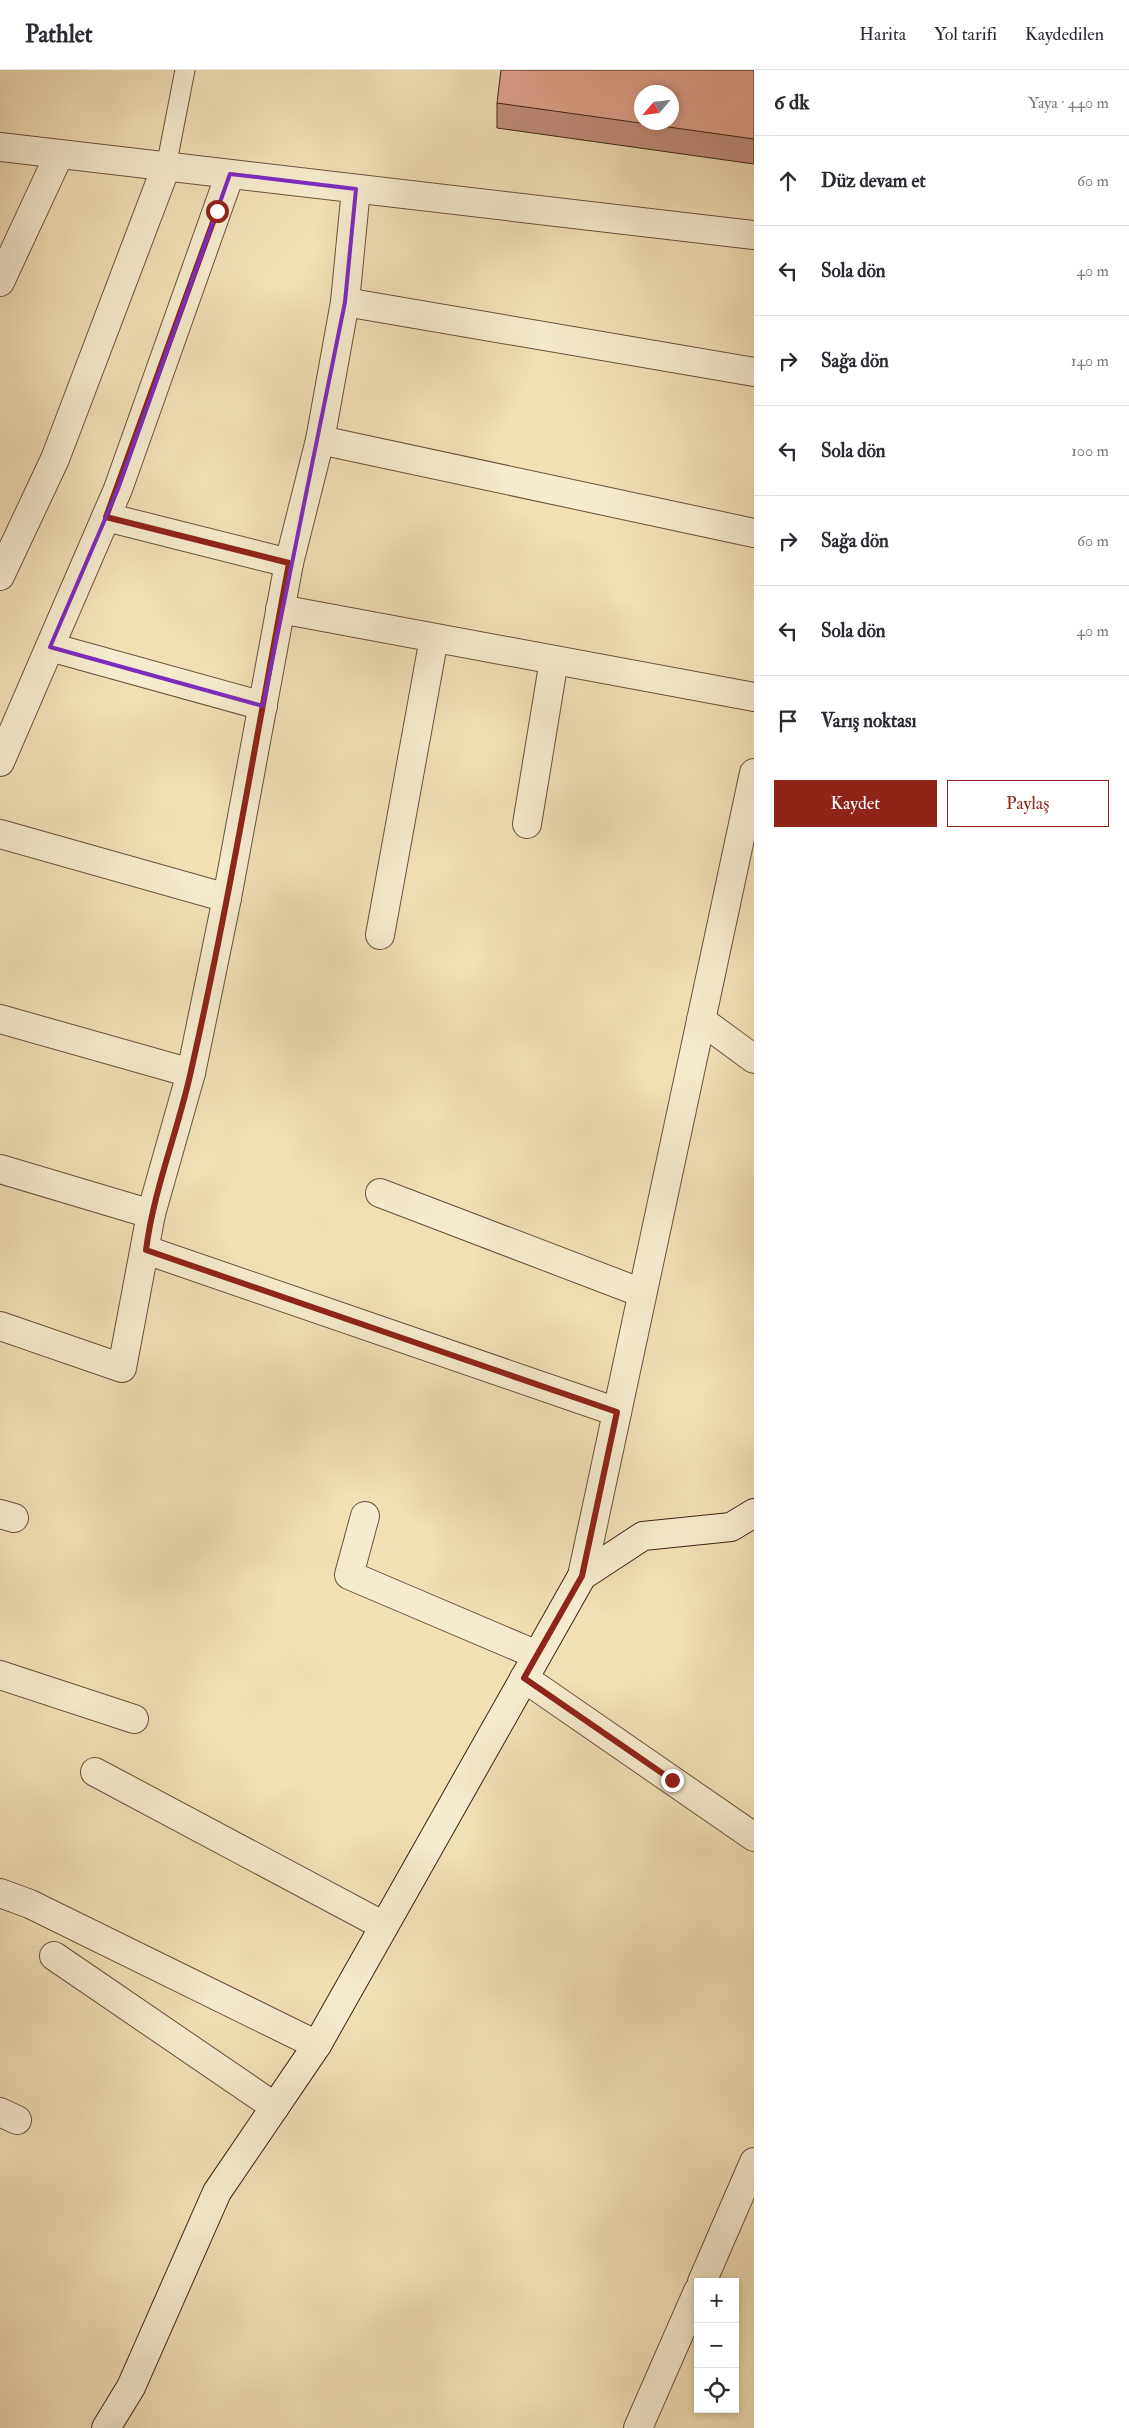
<!DOCTYPE html>
<html lang="tr">
<head>
<meta charset="utf-8">
<style>
  :root { --surface:#fff; --page:#f2f2f3; --text:#2b2b33; --muted:#7c7c81; --line:#e1e1e2; --accent:#8f2418 }
  body { margin:0; font-family:"IM FELL Double Pica",serif; background:var(--page); color:var(--text) }
  .controls { position:absolute; right:15px; bottom:15px; display:grid; overflow:hidden; border-radius:0px; box-shadow:0 2px 8px #0003 }
  .controls button { width:45px; height:45px; display:grid; place-items:center; padding:0; border:0; border-bottom:1px solid var(--line); background:var(--surface); color:var(--text); font:25px sans-serif }
  .compass { position:absolute; left:634px; top:15px; width:45px; height:45px; border-radius:50%; background:var(--surface); box-shadow:0 2px 8px #0003; rotate:242deg }
  .stop { position:absolute; width:15px; height:15px; margin:-11px; border:4px solid #8f2418; border-radius:50%; background:#fff }
  .stop.end { background:#8f2418; border-color:#fff; box-shadow:0 1px 5px #0008 }
  .list { margin:0; padding:0; list-style:none }
  h2 { display:flex; justify-content:space-between; align-items:center; height:65px; margin:0; padding:0 20px; font-size:21px }
  h2 small { font-size:16px; font-weight:400; color:var(--muted) }
  .list li { display:grid; grid-template-columns:32px 1fr auto; gap:15px; align-items:center; box-sizing:border-box; height:90px; padding:0 20px; border-top:1px solid var(--line) }
  .list b { display:block; font-size:19px; white-space:nowrap }
  .list em { font-size:16px; font-style:normal; color:var(--muted) }
  .actions { display:flex; gap:10px; padding:15px 20px }
  .actions a { flex:1; padding:11px 0; border:1px solid var(--accent); border-radius:0px; text-align:center; font-size:18px; color:var(--accent) }
  .actions .main { background:var(--accent); color:#fff }
  .icon { flex:none; width:28px; height:28px; fill:none; stroke:currentColor; stroke-width:2; stroke-linecap:round; stroke-linejoin:round }
  .map { position:relative; flex:none; width:754px; height:2358px; overflow:hidden }
  header { display:flex; align-items:center; gap:30px; box-sizing:border-box; height:70px; padding:0 25px; background:var(--surface); border-bottom:1px solid var(--line) }
  header strong { font-size:24px }
  nav { display:flex; gap:28px; margin-inline-start:auto; font-size:18px }
  main { display:flex }
  aside { flex:1; background:var(--surface) }
  .map>svg:first-child { display:block }
  .lines { fill:none; stroke-linecap:round; stroke-linejoin:round }
  .lane-casing { stroke:#6c523e; stroke-width:21 }
  .street-casing { stroke:#6c523e; stroke-width:30 }
  .secondary-casing { stroke:#402316; stroke-width:30 }
  .lane { stroke:#f5ebce; stroke-width:19 }
  .street { stroke:#f5ebce; stroke-width:28 }
  .secondary { stroke:#f5ebce; stroke-width:28 }
  .wall { fill:#c48d7b; stroke:#402316 }
  .building { fill:#e4a48f; stroke:#402316; fill-rule:evenodd }
  .route { stroke:#8f2418; stroke-width:6 }
  .marked { fill:none; stroke:#7b2cbf; stroke-width:4; stroke-linejoin:round }
</style>
</head>
<body>
<header>
<strong>Pathlet</strong>
<nav><a>Harita</a><a>Yol tarifi</a><a>Kaydedilen</a></nav>
</header>
<main>
<div class="map">
<svg width="754" height="2358" viewBox="0 0 754 2358">
  <rect width="100%" height="100%" fill="#f0e0b4"/>
  <filter id="stains"><feTurbulence type="fractalNoise" baseFrequency=".004" numOctaves="4"/><feColorMatrix values="0 0 0 0 .2 0 0 0 0 .09 0 0 0 0 .02 0 0 0 .5 -.17"/></filter>
  <radialGradient id="worn" r=".72"><stop offset=".6" stop-color="#630" stop-opacity="0"/><stop offset="1" stop-color="#630" stop-opacity=".3"/></radialGradient>
  <g class="lines">
    <defs>
      <path id="lane" d="M166,97L185,0"/>
      <g id="street">
        <path d="M0,77L754,165"/>
        <path d="M0,212L59,85"/>
        <path d="M345,232L754,302"/>
        <path d="M320,370L754,463"/>
        <path d="M106,447L289,493"/>
        <path d="M0,506L55,389L166,97"/>
        <path d="M280,539L754,627"/>
        <path d="M50,577L263,636"/>
        <path d="M0,692L118,419L230,104"/>
        <path d="M527,754L554,590"/>
        <path d="M0,764L227,828"/>
        <path d="M380,865L434,568"/>
        <path d="M0,949L191,1003"/>
        <path d="M701,950L754,989"/>
        <path d="M0,1099L151,1144"/>
        <path d="M380,1123L642,1223"/>
        <path d="M146,1180L617,1342"/>
        <path d="M0,1256L122,1298L151,1144L191,1003L227,828L289,493L320,370L345,232L356,119"/>
        <path d="M0,1444L14,1448"/>
        <path d="M365,1446L349,1505L537,1585"/>
        <path d="M582,1506L754,703"/>
        <path d="M0,1605L134,1649"/>
        <path d="M524,1608L754,1767"/>
        <path d="M95,1702L384,1856"/>
        <path d="M0,1823L30,1834L317,1975"/>
        <path d="M54,1886L275,2037"/>
        <path d="M0,2042L17,2050"/>
        <path d="M702,2212L754,2092"/>
        <path d="M638,2358L698,2221"/>
      </g>
      <path id="secondary" d="M106,2358L131,2317L217,2122L317,1975L582,1506L643,1466L731,1457L754,1443"/>
    </defs>
    <use href="#lane" class="lane-casing"/>
    <use href="#street" class="street-casing"/>
    <use href="#secondary" class="secondary-casing"/>
    <use href="#lane" class="lane"/>
    <use href="#street" class="street"/>
    <use href="#secondary" class="secondary"/>
  </g>
  <path class="wall" d="M754,0V94L497,58V33Z"/>
  <path class="building" d="M501,0H754V69L497,33ZM642,22H672V52H642Z"/>
  <g class="lines">
    <path class="route" d="M217,141L106,447L289,493C257,663 229,833 191,1001C178,1061 154,1118 146,1180L617,1342L582,1506L524,1608L672,1710"/>
  </g>
  <path class="marked" d="M230,104L356,119L345,232L263,636L50,577L118,419Z"/>
  <rect width="100%" height="100%" filter="url(#stains)"/>
  <rect width="100%" height="100%" fill="url(#worn)"/>
</svg>
<div class="controls">
<button>+</button>
<button>−</button>
<button><svg class="icon" aria-label="locate" viewBox="0 0 24 24"><circle cx="12" cy="12" r="6"/><path d="M12 2v4M12 18v4M2 12h4M18 12h4"/></svg></button>
</div>
<svg class="compass" viewBox="-18 -18 36 36"><path d="M0-13l5 13h-10z" fill="#e53935"/><path d="M0 13l5-13h-10z" fill="#7c7c81"/></svg>
<div class="stop" style="left:217px;top:141px"></div>
<div class="stop end" style="left:672px;top:1710px"></div>
</div>
<aside>
<h2>6 dk<small>Yaya · 440 m</small></h2>
<ul class="list">
<li><svg class="icon" aria-label="ahead" viewBox="0 0 24 24"><path d="M12 20V5M6 11l6-6 6 6"/></svg><div><b>Düz devam et</b></div><em>60 m</em></li>
<li><svg class="icon" aria-label="left" viewBox="0 0 24 24"><path d="M17 20v-9H6M10 6l-5 5 5 5"/></svg><div><b>Sola dön</b></div><em>40 m</em></li>
<li><svg class="icon" aria-label="right" viewBox="0 0 24 24"><path d="M7 20v-9h11M14 6l5 5-5 5"/></svg><div><b>Sağa dön</b></div><em>140 m</em></li>
<li><svg class="icon" aria-label="left" viewBox="0 0 24 24"><path d="M17 20v-9H6M10 6l-5 5 5 5"/></svg><div><b>Sola dön</b></div><em>100 m</em></li>
<li><svg class="icon" aria-label="right" viewBox="0 0 24 24"><path d="M7 20v-9h11M14 6l5 5-5 5"/></svg><div><b>Sağa dön</b></div><em>60 m</em></li>
<li><svg class="icon" aria-label="left" viewBox="0 0 24 24"><path d="M17 20v-9H6M10 6l-5 5 5 5"/></svg><div><b>Sola dön</b></div><em>40 m</em></li>
<li><svg class="icon" aria-label="arrive" viewBox="0 0 24 24"><path d="M6 21V4h12l-3 4 3 4H6"/></svg><div><b>Varış noktası</b></div></li>
</ul>
<div class="actions"><a class="main">Kaydet</a><a>Paylaş</a></div>
</aside>
</main>
</body>
</html>
